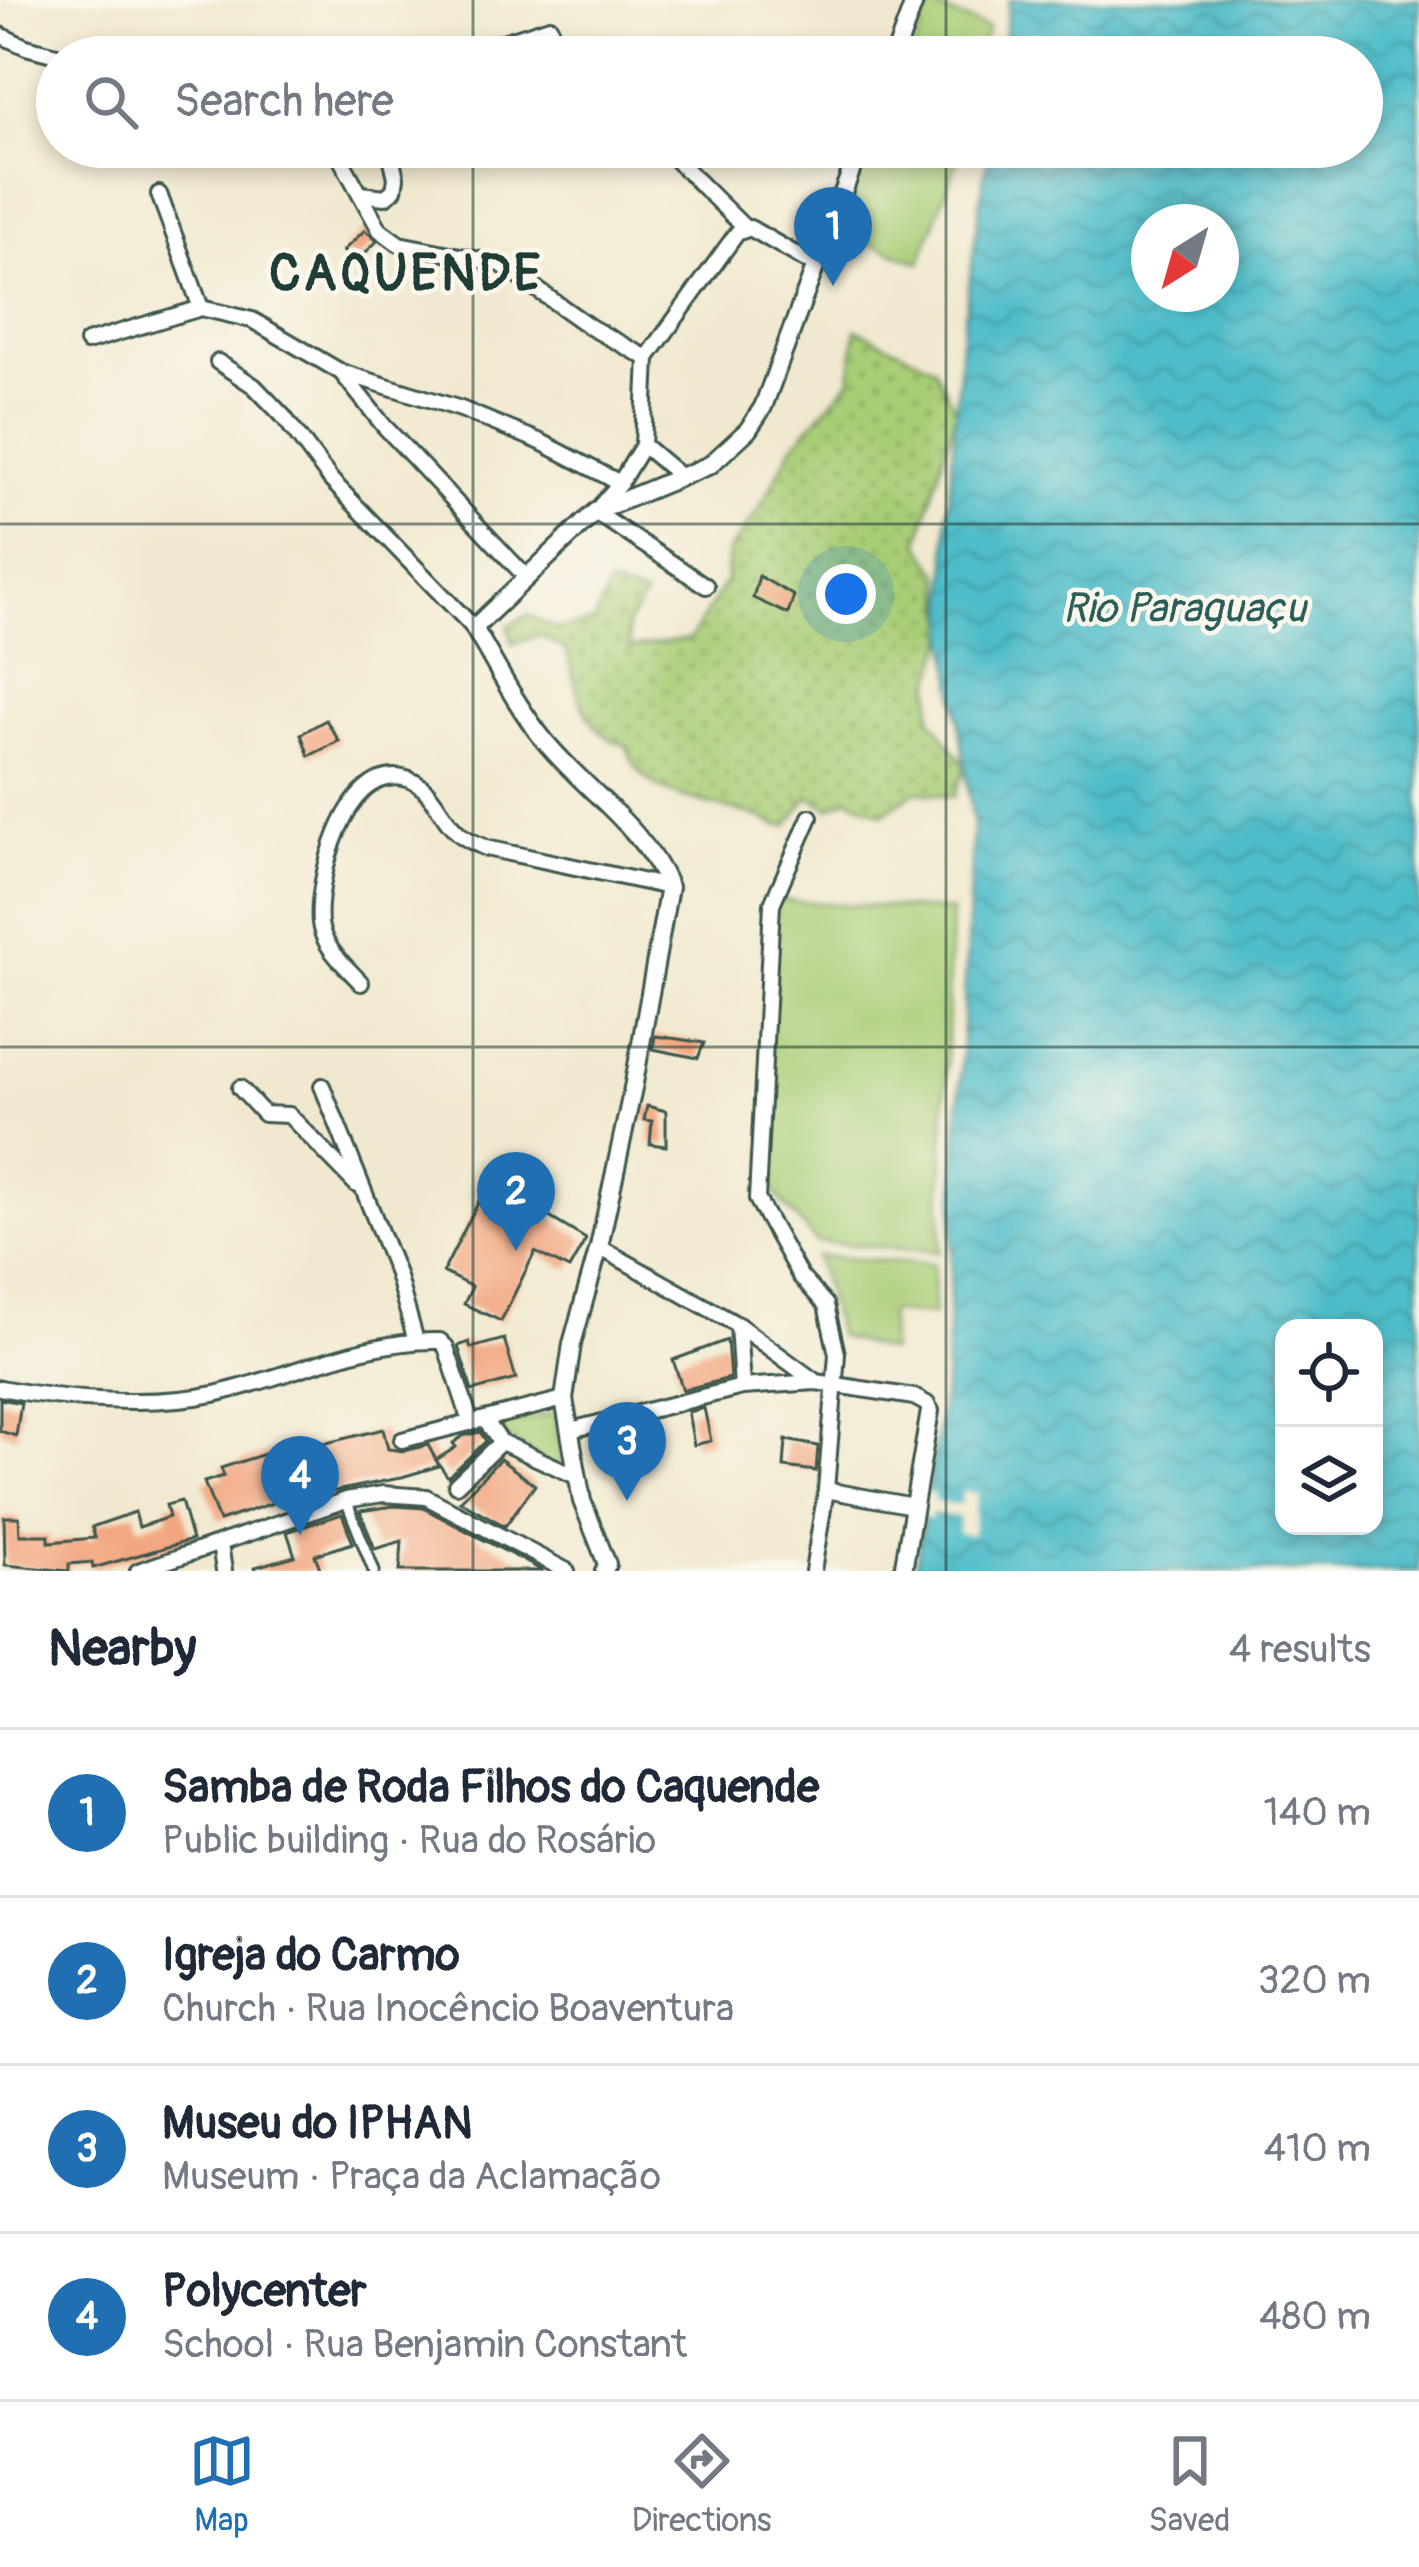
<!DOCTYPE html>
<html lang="en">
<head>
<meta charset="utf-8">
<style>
  :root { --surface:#fff; --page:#f6f6f7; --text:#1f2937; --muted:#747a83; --line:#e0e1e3; --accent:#1f6fb2 }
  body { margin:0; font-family:Pangolin,sans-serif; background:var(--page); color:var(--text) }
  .controls { position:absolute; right:36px; bottom:36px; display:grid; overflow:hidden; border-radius:24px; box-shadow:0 6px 18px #0003 }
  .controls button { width:108px; height:108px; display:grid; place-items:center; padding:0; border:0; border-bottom:3px solid var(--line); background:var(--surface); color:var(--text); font:60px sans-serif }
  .compass { position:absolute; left:1131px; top:204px; width:108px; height:108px; border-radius:50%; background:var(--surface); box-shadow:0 6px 18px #0003; rotate:217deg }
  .you { position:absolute; left:846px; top:594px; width:42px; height:42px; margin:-30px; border:9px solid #fff; border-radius:50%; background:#1a73e8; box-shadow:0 0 0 18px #1a73e833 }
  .badge { display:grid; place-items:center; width:78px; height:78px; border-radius:50%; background:var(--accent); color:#fff; font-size:39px; font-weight:700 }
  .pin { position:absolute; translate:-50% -99px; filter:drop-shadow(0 3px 6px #0008) }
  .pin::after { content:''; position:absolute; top:63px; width:42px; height:36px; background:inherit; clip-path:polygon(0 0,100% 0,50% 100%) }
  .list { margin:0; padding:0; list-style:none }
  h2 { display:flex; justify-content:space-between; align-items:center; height:156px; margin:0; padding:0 48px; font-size:51px }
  h2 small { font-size:39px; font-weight:400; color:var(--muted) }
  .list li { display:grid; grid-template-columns:78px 1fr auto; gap:36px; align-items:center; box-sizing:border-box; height:168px; padding:0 48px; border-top:3px solid var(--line) }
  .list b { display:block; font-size:45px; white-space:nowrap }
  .list p { margin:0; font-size:39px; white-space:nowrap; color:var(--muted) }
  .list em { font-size:39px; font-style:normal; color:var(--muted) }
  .icon { flex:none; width:66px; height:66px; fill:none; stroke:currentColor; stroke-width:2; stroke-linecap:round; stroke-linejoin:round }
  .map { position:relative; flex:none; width:1419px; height:1571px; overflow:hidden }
  .search { position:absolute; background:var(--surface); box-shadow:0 6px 18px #0003; left:36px; right:36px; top:36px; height:132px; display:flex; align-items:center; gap:30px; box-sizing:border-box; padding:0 42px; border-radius:66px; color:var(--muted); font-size:45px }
  .sheet { height:828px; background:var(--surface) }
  nav { display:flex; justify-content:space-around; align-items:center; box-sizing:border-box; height:168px; border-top:3px solid var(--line); background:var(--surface); font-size:33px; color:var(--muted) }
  nav a { display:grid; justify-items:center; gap:6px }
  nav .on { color:var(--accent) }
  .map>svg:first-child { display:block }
  .grass { fill:url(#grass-dots); stroke:#648555; stroke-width:3 }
  .green { fill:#a9cd76; stroke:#648555; stroke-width:3 }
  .water { fill:url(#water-waves); stroke:#387d7e; stroke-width:3; fill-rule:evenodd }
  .pier { fill:#f1e9cf }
  .building { fill:#f2a57e }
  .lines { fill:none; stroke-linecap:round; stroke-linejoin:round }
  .pedestrian-casing { stroke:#3e574b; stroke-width:15 }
  .minor-casing { stroke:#3e574b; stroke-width:20 }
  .tertiary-casing { stroke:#3e574b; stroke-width:22 }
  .pedestrian { stroke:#fff; stroke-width:9 }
  .minor { stroke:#fff; stroke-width:14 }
  .tertiary { stroke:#fff; stroke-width:16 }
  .grid { fill:none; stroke:#1f3d34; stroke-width:3; stroke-opacity:0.55 }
  .labels { text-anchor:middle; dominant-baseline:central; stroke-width:9; stroke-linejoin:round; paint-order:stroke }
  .water-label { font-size:42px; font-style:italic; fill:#2b5d59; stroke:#fbf7ec }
  .district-label { font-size:51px; font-weight:bold; letter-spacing:3px; fill:#1f3d34; stroke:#fbf7ec }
</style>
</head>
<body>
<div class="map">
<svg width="1419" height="1571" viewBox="0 0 1419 1571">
  <defs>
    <pattern id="grass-dots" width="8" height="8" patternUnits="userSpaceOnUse" patternTransform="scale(3)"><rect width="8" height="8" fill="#a9cd76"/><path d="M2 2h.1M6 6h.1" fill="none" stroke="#89a862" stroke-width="1.8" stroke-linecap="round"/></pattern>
    <pattern id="water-waves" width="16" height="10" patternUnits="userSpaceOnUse" patternTransform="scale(3)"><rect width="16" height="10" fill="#50bdc9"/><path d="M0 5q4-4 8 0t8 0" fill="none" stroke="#429ba4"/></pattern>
  </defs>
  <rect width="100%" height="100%" fill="#fbf7ec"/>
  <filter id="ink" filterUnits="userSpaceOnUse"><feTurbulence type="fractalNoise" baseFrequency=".00833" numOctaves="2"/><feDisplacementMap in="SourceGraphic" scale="24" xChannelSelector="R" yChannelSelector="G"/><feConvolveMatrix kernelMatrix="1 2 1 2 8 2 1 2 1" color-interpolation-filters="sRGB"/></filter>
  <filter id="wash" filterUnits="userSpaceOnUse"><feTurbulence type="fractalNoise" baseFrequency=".004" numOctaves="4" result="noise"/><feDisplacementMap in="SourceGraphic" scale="48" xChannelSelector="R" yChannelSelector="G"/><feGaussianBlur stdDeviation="2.7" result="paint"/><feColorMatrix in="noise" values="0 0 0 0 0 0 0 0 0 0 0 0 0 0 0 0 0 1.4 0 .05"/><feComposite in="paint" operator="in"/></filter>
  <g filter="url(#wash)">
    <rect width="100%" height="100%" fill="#f1e9cf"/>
    <path class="grass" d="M856,329L934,367L956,411L919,542L941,576L948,632L932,682L931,718L965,766L954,797L915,791L883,814L848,798L830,808L809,796L788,825L777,826C729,797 644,811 627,746C585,734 575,689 567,651L539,635L513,644L508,626L528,615L557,629L595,622L609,585L645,597L627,625L630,648L690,639L726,581L728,552L759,510L793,445L850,381Z"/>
    <g class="green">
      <path d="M929,6L988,28L978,57H911Z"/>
      <path d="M868,147H962L920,263L837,230Z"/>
      <path d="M775,900L951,911L940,1252L816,1242L764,1180Z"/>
      <path d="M816,1256L933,1264L934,1315L889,1312L890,1352L838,1336Z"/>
      <path d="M555,1413L562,1475L492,1427Z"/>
    </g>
    <path class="water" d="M1009,0H1419V1571H915L945,1385L973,823L947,637V524L961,342L984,175L992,147H1362V57H1002ZM1149,222H1221V294H1149ZM1284,1328H1374V1526H1284Z"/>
    <path class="pier" d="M963,1491L977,1493L972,1535L958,1533L959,1517L932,1513L931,1519L918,1517L922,1492L934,1494L933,1501L960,1505Z"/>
    <g id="blocks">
      <g class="building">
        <path d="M365,230L377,241L356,262L343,251Z"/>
        <path d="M759,576L794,596L788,614L753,598Z"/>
        <path d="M326,720L339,741L309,756L301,734Z"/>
        <path d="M655,1036L678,1039L704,1043L698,1058L653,1049Z"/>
        <path d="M647,1106L666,1111V1146L650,1144L652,1121L644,1120Z"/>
        <path d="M489,1181L586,1239L569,1269L535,1252L501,1321L464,1304L472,1287L443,1272Z"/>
        <path d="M504,1339L516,1379L472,1391L458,1346L469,1342L471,1348Z"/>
        <path d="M727,1340L730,1378L683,1390L673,1360Z"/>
        <path d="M0,1399L21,1403L16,1436L0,1431Z"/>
        <path d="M704,1408L711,1441L694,1445L688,1412Z"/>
        <path d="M383,1429L388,1449L404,1451L428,1445L436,1460L456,1447L453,1443L463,1436L480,1432L486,1441L448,1477L436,1460L439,1466L395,1479L295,1499L294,1496L219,1521L204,1482L224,1476L221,1468L280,1449L282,1454Z"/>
        <path d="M786,1440L818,1446L816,1471L784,1467Z"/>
        <path d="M500,1459L535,1485L505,1526L460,1501Z"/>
        <path d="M181,1501L192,1540L93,1568L92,1562L69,1564V1571L5,1565L4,1517H19L20,1535H49V1542L95,1538L92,1527L100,1524L135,1512L139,1527L169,1517L166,1505Z"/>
        <path d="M394,1506L423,1508L543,1571H400L402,1541L375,1549L360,1511Z"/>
        <path d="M342,1514L353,1543L315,1555L321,1571H256L255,1567L295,1556L287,1532Z"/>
      </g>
    </g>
  </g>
  <g filter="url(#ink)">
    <use href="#blocks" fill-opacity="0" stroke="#3e574b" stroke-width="3"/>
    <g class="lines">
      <defs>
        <path id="pedestrian" d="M346,1500L374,1571"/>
        <g id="minor">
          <path d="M0,35L26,47L64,57"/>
          <path d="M456,57L550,27"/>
          <path d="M334,147L380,230L399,244L501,264L590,327L647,358"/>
          <path d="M663,147L745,228"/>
          <path d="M159,194L201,308L252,320L341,372L461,409L541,442L620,483"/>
          <path d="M361,194L385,197L394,190L396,178L389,147"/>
          <path d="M87,342L201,308"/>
          <path d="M218,362L254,386L283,416L331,480L474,628"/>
          <path d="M341,372L384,426L526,577"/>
          <path d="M643,445L647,358L737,233L750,228L816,266"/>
          <path d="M681,477L643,445L620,483L595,512L706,586"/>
          <path d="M810,817L772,904L757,1199L800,1276L826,1305L837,1354L826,1490L813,1571"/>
          <path d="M361,983C346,966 323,948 320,923C316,882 344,766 403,778C434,784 439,819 461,835C468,841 478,844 486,848L669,887"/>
          <path d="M322,1086L397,1274L416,1341"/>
          <path d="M240,1088L264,1114L289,1115L357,1185"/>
          <path d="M599,1247L738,1325L816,1382"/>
          <path d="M738,1325L742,1387"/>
          <path d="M0,1388C63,1400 151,1407 214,1394C288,1378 362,1339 440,1341L446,1347L471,1423"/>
          <path d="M485,1420L501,1442L578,1477"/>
          <path d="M571,1430L742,1387L816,1382L914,1397L927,1404L930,1411"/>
          <path d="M402,1440L564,1399"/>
          <path d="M456,1485L501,1442"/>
          <path d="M826,1490L913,1506"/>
          <path d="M220,1544L224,1571"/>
          <path d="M138,1571L346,1500L383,1494L426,1497L567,1571"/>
        </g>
        <g id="tertiary">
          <path d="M894,57L915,0"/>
          <path d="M604,1571L607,1564L582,1501L564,1399L572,1344L599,1247L634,1083L669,887C642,824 585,791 543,739C516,705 496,665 474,628L595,512L710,465L748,430L763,407L860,147"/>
          <path d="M903,1571L930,1411"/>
        </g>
      </defs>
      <use href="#pedestrian" class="pedestrian-casing"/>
      <use href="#minor" class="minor-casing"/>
      <use href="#tertiary" class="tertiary-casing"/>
      <use href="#pedestrian" class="pedestrian"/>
      <use href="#minor" class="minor"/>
      <use href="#tertiary" class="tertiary"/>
    </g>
  </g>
  <path class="grid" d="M473,0V57M946,0V57M473,147V1571M946,147V1571M0,524H1419M0,1047H1419"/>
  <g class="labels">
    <g class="water-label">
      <text x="1184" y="609">Rio Paraguaçu</text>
    </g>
    <g class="district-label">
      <text x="406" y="274">CAQUENDE</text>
    </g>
  </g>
</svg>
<div class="controls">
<button><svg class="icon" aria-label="locate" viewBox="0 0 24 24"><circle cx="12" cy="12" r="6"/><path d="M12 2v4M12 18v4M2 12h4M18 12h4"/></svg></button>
<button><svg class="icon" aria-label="layers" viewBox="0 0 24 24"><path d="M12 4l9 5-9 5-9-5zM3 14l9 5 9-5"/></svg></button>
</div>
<svg class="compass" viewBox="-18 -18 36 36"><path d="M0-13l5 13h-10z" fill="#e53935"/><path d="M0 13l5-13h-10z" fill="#747a83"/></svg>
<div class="you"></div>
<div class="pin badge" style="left:833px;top:286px">1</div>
<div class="pin badge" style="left:516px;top:1251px">2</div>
<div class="pin badge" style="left:627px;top:1501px">3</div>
<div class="pin badge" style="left:300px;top:1535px">4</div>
<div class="search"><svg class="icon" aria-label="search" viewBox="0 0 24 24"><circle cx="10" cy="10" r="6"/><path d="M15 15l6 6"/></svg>Search here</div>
</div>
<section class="sheet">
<h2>Nearby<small>4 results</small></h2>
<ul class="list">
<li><span class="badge">1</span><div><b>Samba de Roda Filhos do Caquende</b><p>Public building · Rua do Rosário</p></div><em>140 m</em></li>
<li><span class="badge">2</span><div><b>Igreja do Carmo</b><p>Church · Rua Inocêncio Boaventura</p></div><em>320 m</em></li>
<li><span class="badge">3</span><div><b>Museu do IPHAN</b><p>Museum · Praça da Aclamação</p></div><em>410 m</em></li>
<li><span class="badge">4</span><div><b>Polycenter</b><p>School · Rua Benjamin Constant</p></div><em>480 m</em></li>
</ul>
</section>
<nav>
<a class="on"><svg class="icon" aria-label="map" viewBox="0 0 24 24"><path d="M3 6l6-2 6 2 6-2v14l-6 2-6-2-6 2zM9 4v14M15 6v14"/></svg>Map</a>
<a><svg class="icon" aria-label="directions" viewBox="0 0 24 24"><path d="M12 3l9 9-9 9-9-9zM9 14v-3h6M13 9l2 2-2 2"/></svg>Directions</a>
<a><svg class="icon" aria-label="saved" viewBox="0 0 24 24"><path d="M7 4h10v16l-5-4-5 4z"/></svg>Saved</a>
</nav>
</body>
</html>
